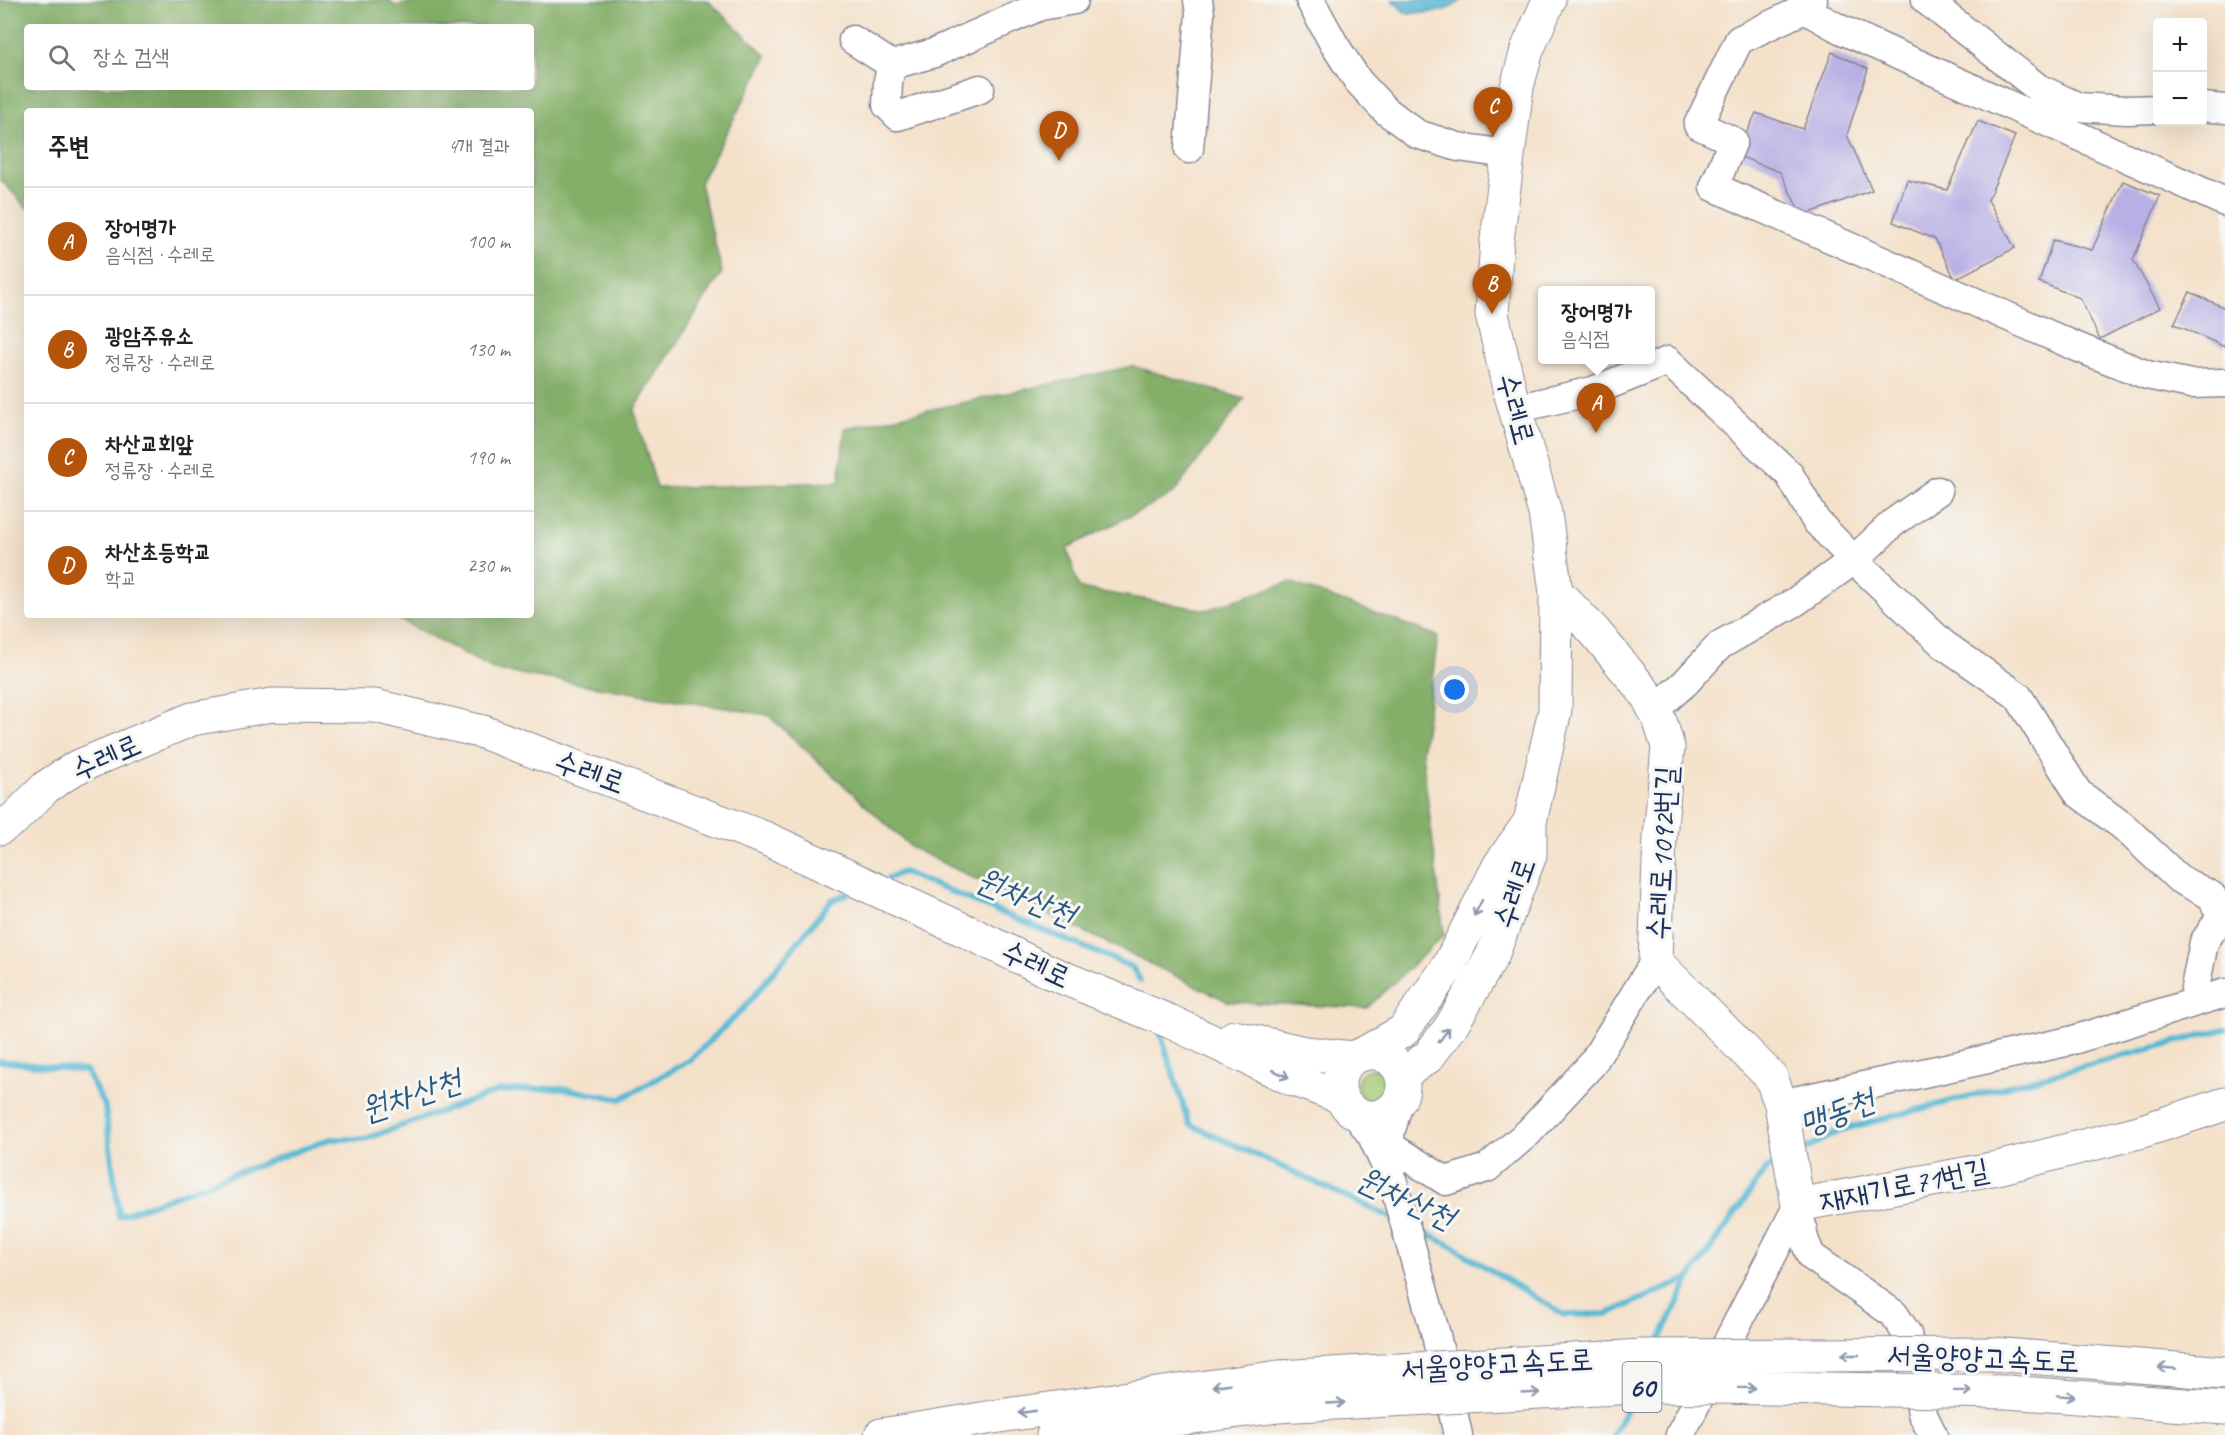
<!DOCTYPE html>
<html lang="ko">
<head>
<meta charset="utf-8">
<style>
  :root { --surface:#fff; --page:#f6f6f6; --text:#202124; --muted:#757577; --line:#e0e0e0; --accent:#b45309 }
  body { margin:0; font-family:Caveat,"Poor Story",sans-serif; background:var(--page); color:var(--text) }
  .controls { position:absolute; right:18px; top:18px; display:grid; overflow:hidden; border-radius:6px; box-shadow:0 6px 24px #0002 }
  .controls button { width:54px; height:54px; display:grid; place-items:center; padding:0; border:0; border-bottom:2px solid var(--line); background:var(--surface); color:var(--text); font:30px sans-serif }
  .you { position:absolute; left:1455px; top:690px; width:21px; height:21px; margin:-15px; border:4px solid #fff; border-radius:50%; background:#1a73e8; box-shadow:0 0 0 9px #1a73e833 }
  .badge { display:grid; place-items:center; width:39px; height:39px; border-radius:50%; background:var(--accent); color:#fff; font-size:20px; font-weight:700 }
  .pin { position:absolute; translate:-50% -50px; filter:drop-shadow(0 2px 3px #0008) }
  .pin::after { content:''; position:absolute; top:32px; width:21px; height:18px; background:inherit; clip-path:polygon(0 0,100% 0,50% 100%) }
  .popup { position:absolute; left:1538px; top:286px; width:117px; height:78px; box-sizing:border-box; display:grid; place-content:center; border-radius:6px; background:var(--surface); filter:drop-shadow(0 2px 4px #0005); font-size:20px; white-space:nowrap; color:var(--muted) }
  .popup b { font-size:22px; color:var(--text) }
  .popup::after { content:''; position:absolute; left:50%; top:100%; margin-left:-12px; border:12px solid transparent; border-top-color:var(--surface) }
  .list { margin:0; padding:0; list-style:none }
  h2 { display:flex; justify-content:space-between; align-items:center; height:78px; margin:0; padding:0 24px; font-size:26px }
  h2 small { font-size:20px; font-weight:400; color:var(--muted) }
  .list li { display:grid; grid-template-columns:39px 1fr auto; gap:18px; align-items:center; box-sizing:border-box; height:108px; padding:0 24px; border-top:2px solid var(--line) }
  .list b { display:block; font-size:22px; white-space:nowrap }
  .list p { margin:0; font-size:20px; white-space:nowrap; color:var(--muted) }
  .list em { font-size:20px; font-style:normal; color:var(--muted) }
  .icon { flex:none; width:33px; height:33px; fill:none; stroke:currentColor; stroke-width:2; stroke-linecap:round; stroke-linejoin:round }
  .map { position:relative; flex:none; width:2225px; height:1435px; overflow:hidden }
  .search { position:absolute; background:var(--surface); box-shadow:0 6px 24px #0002; left:24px; top:24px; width:510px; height:66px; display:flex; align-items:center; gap:15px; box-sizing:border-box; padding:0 21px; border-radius:6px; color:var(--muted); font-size:22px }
  .panel { position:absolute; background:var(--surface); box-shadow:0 6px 24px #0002; left:24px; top:108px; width:510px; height:510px; border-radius:6px }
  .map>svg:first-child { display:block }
  .green { fill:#a4cb77; stroke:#607d6a; stroke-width:1.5 }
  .forest { fill:#83af68; stroke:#4f6f63; stroke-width:1.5; fill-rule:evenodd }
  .water { fill:#55b8d4; stroke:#387499; stroke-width:1.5 }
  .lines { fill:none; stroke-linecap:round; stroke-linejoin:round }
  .stream { stroke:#55b8d4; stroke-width:6 }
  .building { fill:#b8b0e5 }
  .minor-casing { stroke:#888894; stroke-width:31 }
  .major-casing { stroke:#888894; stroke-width:35 }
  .highway-casing { stroke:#888894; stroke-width:35 }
  .minor { stroke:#fff; stroke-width:28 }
  .major { stroke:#fff; stroke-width:33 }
  .highway { stroke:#fff; stroke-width:33 }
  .highway-bridge-casing { stroke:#888894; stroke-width:35; stroke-linecap:butt }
  .highway-bridge { stroke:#fff; stroke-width:33 }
  .oneway { stroke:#8d97ae }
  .labels { text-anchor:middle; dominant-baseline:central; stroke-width:6; stroke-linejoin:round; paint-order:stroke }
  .shield { fill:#f6f6f2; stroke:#5d6b8a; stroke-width:1.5 }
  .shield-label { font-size:28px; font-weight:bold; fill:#1b2f5e }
  .street-label { font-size:30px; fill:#1b2f5e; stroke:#f6f6f2 }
  .water-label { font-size:32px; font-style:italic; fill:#2c5881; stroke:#f6f6f2 }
</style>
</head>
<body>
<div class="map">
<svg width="2225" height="1435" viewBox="0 0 2225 1435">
  <rect width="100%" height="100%" fill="#f6f6f2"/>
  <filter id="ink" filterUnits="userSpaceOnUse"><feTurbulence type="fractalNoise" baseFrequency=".0167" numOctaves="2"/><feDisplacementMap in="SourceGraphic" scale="12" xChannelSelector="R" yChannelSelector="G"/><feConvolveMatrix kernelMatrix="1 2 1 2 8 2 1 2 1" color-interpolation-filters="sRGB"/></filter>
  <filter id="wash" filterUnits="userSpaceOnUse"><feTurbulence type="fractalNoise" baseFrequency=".008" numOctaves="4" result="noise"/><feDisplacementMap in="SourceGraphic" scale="24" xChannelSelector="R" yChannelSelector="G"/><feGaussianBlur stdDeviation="1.35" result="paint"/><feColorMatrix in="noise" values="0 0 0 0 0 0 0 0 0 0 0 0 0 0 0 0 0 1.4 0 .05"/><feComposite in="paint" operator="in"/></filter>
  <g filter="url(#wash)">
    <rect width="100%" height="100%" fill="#f4e1ca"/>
    <circle class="green" cx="1373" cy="1085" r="16"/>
    <path class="forest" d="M0,0H389L395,6L422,0H707L767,56L700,183L722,272L634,410L657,488L839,482L845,428L1133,366L1244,399L1173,494L1067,548L1079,588L1206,610L1290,582L1438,636L1422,753L1444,935L1367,1008L1229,1002L912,848L768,715L495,670L391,615H531V111H27V208L0,179ZM27,27H531V87H27Z"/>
    <path class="water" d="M1392,0H1462C1447,14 1425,13 1406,13Z"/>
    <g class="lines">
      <g class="stream">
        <path d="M888,878L903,872L1132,967L1140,980"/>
        <path d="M1159,1029L1189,1124L1395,1219"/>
        <path d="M0,1061L86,1071L105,1107L119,1216L330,1139H365L498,1091L559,1088L621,1099L690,1060L744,1008L832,900L847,894"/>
        <path d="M1800,1152L1841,1130L2225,1029"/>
        <path d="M1415,1228L1450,1245L1564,1315L1607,1314L1690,1278"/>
        <path d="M1657,1345L1690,1278L1766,1169L1780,1162"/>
        <path d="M1613,1435L1632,1398"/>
      </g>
    </g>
    <g id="blocks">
      <g class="building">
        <path d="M1832,52L1868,69L1847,135L1872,190L1802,216L1780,172L1736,155L1756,113L1803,129Z"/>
        <path d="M1978,121L2015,136L1988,200L2015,248L1955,279L1935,239L1893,222L1907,180L1947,190Z"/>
        <path d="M2123,181L2160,196L2133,260L2160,308L2100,339L2080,298L2039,282L2053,240L2092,250Z"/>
        <path d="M2190,292L2225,308V347L2174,324Z"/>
      </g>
    </g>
  </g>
  <g filter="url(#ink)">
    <use href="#blocks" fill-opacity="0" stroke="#888894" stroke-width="1.5"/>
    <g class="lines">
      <defs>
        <g id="minor">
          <path d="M1310,0L1334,44L1358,81L1385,110L1417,134L1458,147L1508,154"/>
          <path d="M1813,0L1804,9L1739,40L1698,125L1733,141L1714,187L2077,347L2147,375L2191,384L2225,383"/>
          <path d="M1926,0L2038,88L2078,107L2127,110L2158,109"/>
          <path d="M1804,9L1840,29L2225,202"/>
          <path d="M853,40L892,65L934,53L1040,6L1074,0"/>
          <path d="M892,65L888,81L887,105L898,116L980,89"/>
          <path d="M2202,107L2225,109"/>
          <path d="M1189,149L1200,14L1198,0"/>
          <path d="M1514,409L1593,391L1668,361L1789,474L1816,521L1854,560L1943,644L2018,696L2078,793L2124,827L2179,879L2212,896L2221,917L2204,942L2195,988L2200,1000"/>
          <path d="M1654,710L1685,683L1720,645L1795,602L1854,560L1893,523L1938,491"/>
          <path d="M1781,1104L2070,1041L2225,993"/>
          <path d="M1356,1114L1372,1136L1393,1182L1436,1335L1458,1435"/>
          <path d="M1390,1146L1446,1181L1487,1168L1529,1132L1592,1064L1655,961"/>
          <path d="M1392,1165L1390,1134L1398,1105"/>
          <path d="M1798,1205L1804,1239L1811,1256L1894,1314L1907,1334L1922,1413L1933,1435"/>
          <path d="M1680,1435L1798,1205"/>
        </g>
        <g id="major">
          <path d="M1556,592L1594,631L1646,694L1660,721L1668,747L1660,837L1655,961L1771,1077L1781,1104L1798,1205L2002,1167L2139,1132L2225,1104"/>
          <path d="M0,828L14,819L46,787L75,768L192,719L272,705L375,706L483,732L767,839L968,932L1052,973L1171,1022L1292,1079L1341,1097"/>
          <path d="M1234,1037L1305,1053L1353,1058"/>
          <circle cx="1371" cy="1085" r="32"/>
          <path d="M1361,1055L1403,1031L1448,967L1499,866L1529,823"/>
          <path d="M1402,1075L1428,1057L1450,1028L1492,956L1530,855V822L1555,710L1556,592L1545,513L1509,388L1492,314L1497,240L1517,87L1527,50L1549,0"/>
        </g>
        <g id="highway">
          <path d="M1993,1354L2225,1373"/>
          <path d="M2007,1392L2225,1408"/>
          <path d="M881,1435L1006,1415L1279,1377"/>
          <path d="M1053,1435L1278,1406"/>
        </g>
      </defs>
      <use href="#minor" class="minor-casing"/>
      <use href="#major" class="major-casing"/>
      <use href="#highway" class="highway-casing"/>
      <use href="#minor" class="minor"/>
      <use href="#major" class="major"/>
      <use href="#highway" class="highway"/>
      <defs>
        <g id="highway-bridge">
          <path d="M1279,1377L1642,1356L1993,1354"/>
          <path d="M1278,1406L1654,1386L2007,1392"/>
        </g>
      </defs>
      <use href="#highway-bridge" class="highway-bridge-casing"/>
      <use href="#highway-bridge" class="highway-bridge"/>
    </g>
    <defs><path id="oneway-shaft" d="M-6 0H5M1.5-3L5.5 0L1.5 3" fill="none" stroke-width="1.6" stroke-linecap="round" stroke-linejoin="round" transform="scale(1.5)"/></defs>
    <g class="oneway">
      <use href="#oneway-shaft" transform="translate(1478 908) rotate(117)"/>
      <use href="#oneway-shaft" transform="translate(1444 1035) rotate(-53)"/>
      <use href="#oneway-shaft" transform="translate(1281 1074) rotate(25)"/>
      <use href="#oneway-shaft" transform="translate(1850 1355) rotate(180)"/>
      <use href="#oneway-shaft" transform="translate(2167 1368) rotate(-175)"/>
      <use href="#oneway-shaft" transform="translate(1221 1385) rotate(172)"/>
      <use href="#oneway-shaft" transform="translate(1747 1388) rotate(1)"/>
      <use href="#oneway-shaft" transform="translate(1963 1391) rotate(1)"/>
      <use href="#oneway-shaft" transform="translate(1531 1393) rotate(-3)"/>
      <use href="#oneway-shaft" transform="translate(2066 1396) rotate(4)"/>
      <use href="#oneway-shaft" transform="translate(1336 1403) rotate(-3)"/>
      <use href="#oneway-shaft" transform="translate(1027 1412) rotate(172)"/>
    </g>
  </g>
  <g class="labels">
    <rect class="shield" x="1622.5" y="1362" width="39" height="50" rx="4.5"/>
    <g class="shield-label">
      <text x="1642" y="1387">60</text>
    </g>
    <g class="street-label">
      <text transform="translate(1516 409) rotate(75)">수레로</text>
      <text transform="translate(106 757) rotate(-24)">수레로</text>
      <text transform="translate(590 772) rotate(20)">수레로</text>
      <text transform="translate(1662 853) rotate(-87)">수레로1092번길</text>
      <text transform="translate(1514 893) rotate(-71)">수레로</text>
      <text transform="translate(1036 964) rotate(25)">수레로</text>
      <text transform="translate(1904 1185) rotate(-11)">재재기로71번길</text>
      <text transform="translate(1983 1358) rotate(2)">서울양양고속도로</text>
      <text transform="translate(1497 1364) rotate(-3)">서울양양고속도로</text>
    </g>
    <g class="water-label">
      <text transform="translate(1026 897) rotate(22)">원차산천</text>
      <text transform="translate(411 1095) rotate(-18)">원차산천</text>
      <text transform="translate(1837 1112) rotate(-21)">맹동천</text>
      <text transform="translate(1406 1198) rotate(25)">원차산천</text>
    </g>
  </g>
</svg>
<div class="controls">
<button>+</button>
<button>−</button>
</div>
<div class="you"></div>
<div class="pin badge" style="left:1596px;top:433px">A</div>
<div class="popup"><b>장어명가</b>음식점</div>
<div class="pin badge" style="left:1492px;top:314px">B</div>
<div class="pin badge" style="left:1493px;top:137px">C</div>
<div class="pin badge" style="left:1059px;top:161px">D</div>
<div class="search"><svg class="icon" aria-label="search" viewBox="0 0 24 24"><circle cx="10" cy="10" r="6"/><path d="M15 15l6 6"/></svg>장소 검색</div>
<section class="panel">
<h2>주변<small>4개 결과</small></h2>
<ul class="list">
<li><span class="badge">A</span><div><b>장어명가</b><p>음식점 · 수레로</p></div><em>100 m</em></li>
<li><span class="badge">B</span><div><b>광암주유소</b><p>정류장 · 수레로</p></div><em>130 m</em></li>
<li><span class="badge">C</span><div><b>차산교회앞</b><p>정류장 · 수레로</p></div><em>190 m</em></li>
<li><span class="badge">D</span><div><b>차산초등학교</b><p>학교</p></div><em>230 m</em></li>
</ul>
</section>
</div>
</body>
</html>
